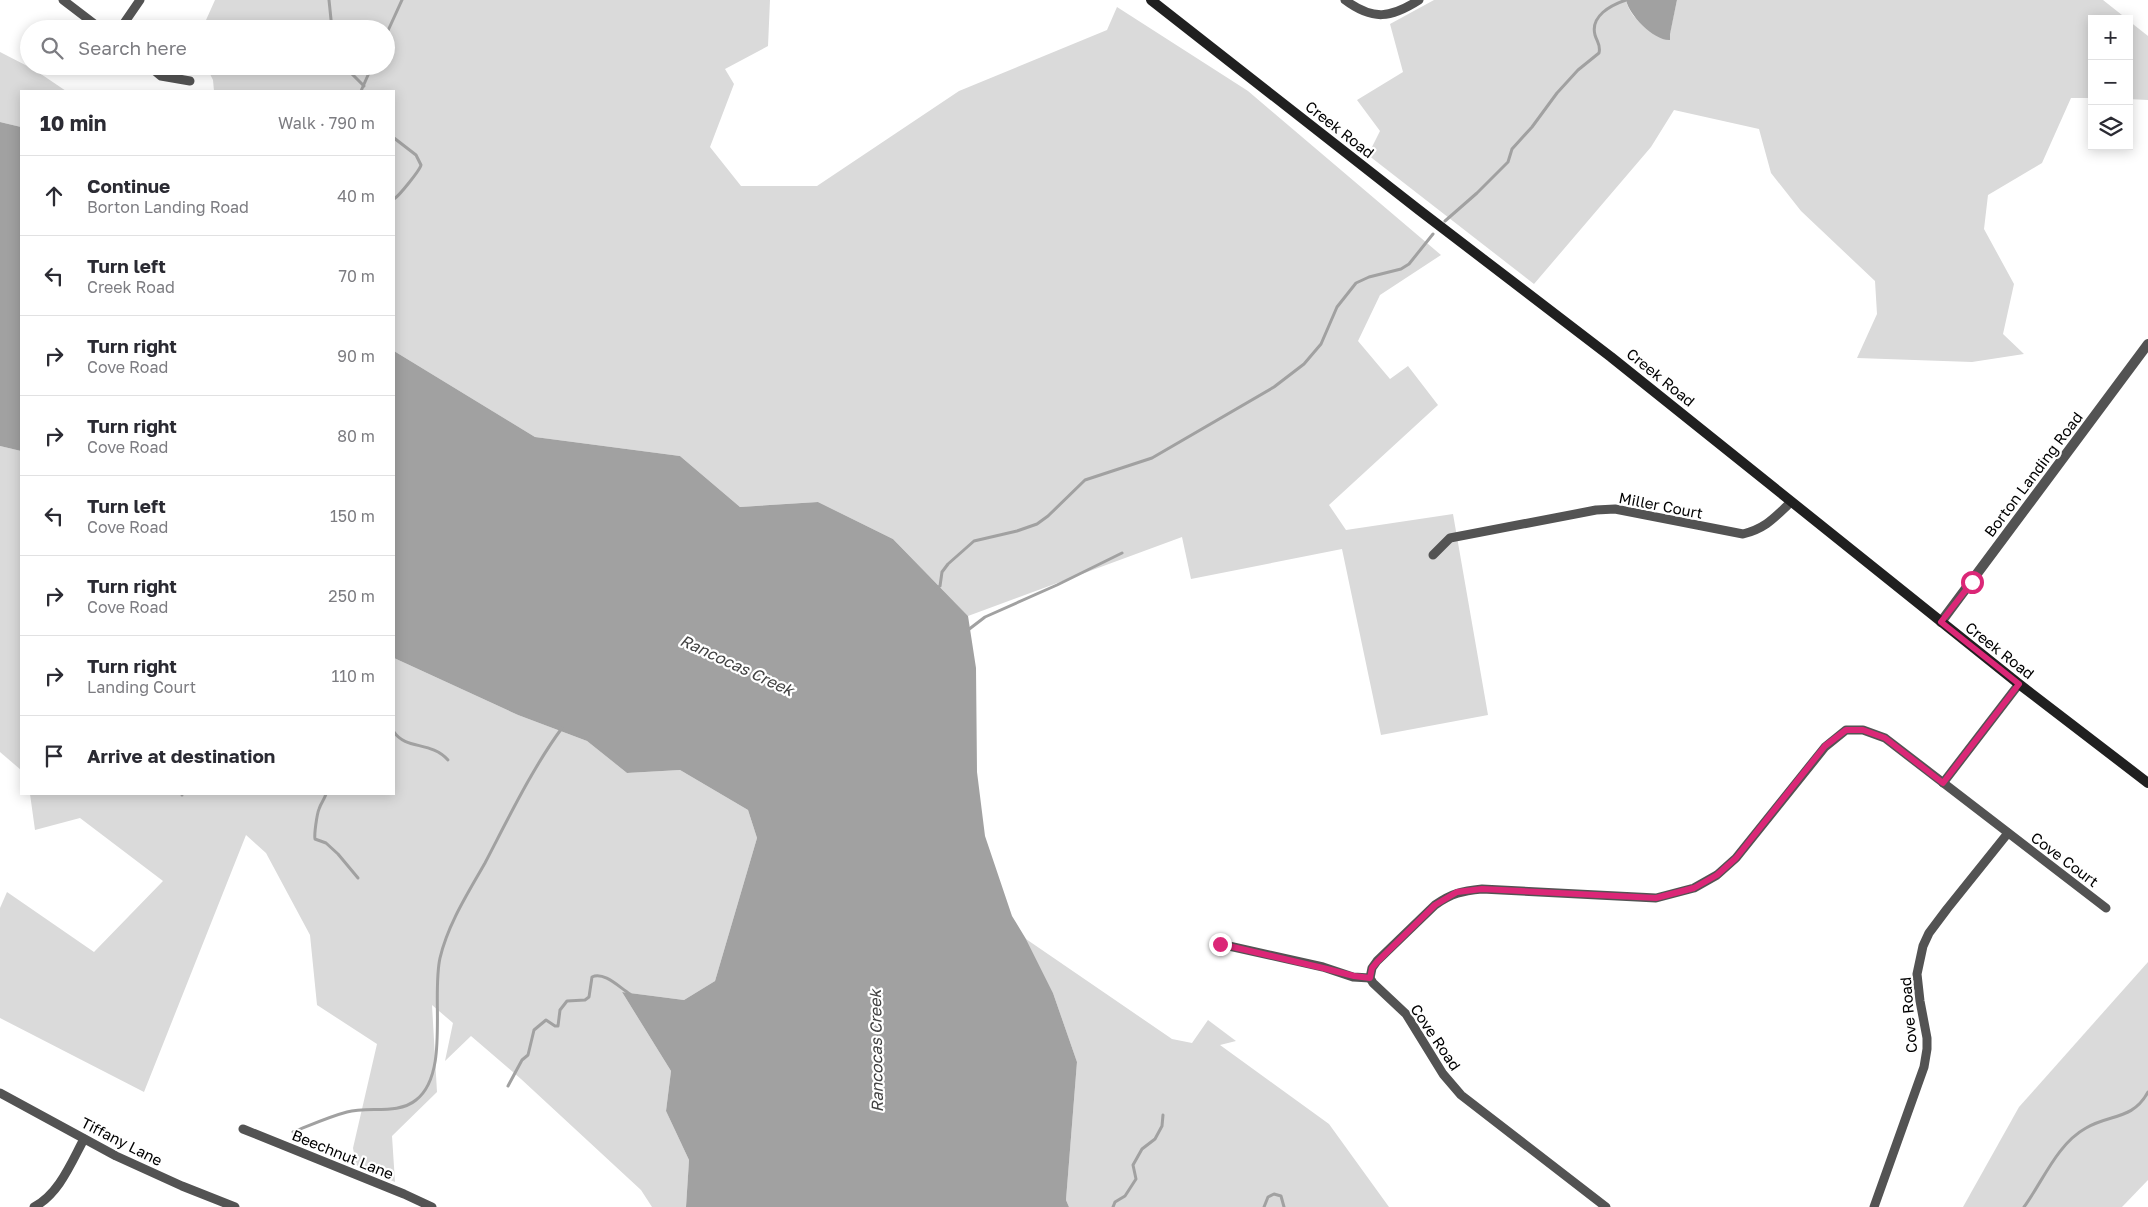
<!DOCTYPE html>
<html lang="en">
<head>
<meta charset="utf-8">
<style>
  :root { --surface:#fff; --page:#f7f7f7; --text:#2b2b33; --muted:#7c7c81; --line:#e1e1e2 }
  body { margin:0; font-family:"Golos Text",sans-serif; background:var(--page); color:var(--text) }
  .controls { position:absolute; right:15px; top:15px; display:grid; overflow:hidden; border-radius:0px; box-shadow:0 2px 12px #0003 }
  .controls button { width:45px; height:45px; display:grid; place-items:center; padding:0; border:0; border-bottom:1px solid var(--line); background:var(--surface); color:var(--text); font:25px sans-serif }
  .stop { position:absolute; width:15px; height:15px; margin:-11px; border:4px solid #db2777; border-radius:50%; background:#fff }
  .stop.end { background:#db2777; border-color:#fff; box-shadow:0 1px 5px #0008 }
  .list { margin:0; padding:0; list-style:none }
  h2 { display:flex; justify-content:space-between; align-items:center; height:65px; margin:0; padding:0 20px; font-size:21px }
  h2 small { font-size:16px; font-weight:400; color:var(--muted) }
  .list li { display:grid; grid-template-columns:32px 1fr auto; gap:15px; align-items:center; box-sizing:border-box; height:80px; padding:0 20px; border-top:1px solid var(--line) }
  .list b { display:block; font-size:19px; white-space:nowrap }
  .list p { margin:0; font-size:16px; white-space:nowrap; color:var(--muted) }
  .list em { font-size:16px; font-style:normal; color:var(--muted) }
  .icon { flex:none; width:28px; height:28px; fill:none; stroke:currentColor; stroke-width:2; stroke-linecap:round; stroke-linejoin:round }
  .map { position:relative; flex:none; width:2148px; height:1207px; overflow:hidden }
  .search { position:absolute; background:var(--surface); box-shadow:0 2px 12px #0003; left:20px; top:20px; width:375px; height:55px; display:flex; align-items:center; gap:12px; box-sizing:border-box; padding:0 18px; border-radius:28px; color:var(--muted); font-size:19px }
  .panel { position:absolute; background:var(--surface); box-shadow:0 2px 12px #0003; left:20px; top:90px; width:375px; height:705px; border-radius:0px }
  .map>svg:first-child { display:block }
  .green { fill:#dadada }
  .water { fill:#a1a1a1 }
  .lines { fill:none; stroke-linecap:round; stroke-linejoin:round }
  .stream { stroke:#a1a1a1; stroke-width:3 }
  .minor { stroke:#535353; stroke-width:9 }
  .tertiary { stroke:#535353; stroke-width:10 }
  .secondary { stroke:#202020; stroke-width:10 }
  .route { stroke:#db2777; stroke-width:6 }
  .labels { text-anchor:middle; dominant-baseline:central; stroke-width:4.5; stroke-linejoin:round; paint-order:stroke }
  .street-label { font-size:15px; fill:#000; stroke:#fff }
  .water-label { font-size:16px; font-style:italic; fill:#424242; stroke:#fff }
</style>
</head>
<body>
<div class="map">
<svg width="2148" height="1207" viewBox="0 0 2148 1207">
  <rect width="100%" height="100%" fill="#fff"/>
  <g class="green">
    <path d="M215,0H770L768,46L725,69L734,84L710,147L741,186H817L959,91L1107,30L1117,7L1248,91L1441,255L1380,295L1358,341L1390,379L1408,366L1438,405L1329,505L1346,530L1453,514L1488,715L1381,735L1342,549L1191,579L1182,537L968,616L893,539L818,502L740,507L680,456L535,437L394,351V91H214L213,80L206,66H386V29H202Z"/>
    <path d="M1434,0H1626C1630,19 1648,29 1663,39L1669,37L1677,0H2103L2127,19H2092V98H2071L2042,163L1988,195L1984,229L2014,284L2003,334L2024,354L1972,362L1857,358L1877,314L1875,281L1801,211L1771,173L1759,129L1674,110L1651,147L1534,284L1368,155L1380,131L1357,100L1403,72L1390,24Z"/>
    <path d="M2129,21L2148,36V100L2129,99Z"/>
    <path d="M0,52L35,70L66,91H21V127L0,122Z"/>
    <path d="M0,446L21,451V770L0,752Z"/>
    <path d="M394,658L518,715L587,741L627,773L680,770L748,810L757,838L715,981L684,1000L622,992L671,1071L666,1111L689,1160L686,1207H652L641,1190L521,1079L471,1036L445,1061L453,1023L432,1005L437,1092L392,1136L395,1182L356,1165L353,1148L377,1044L317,1005L310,935L266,853L246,835L144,1092L0,1018V908L7,892L94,952L163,881L80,818L35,830L30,794H394Z"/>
    <path d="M1026,939L1172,1039L1192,1043L1208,1020L1236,1041L1220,1045L1329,1124L1389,1207H1069L1066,1200L1077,1062L1053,993Z"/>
    <path d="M2148,962V1180L2122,1207H1963L2019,1107Z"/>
  </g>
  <g class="water">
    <path d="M1626,0H1677L1670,34V40C1654,41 1629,15 1626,0Z"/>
    <path d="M0,122L21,127V451L0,446Z"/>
    <path d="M394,351L535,437L680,456L740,507L818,502L893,539L968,616L976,668L977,772L985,836L1012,916L1026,939L1053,993L1077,1062L1066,1200L1069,1207H686L689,1160L666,1111L671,1071L622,992L684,1000L715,981L757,838L748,810L680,770L627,773L587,741L518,715L394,658Z"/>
  </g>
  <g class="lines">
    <g class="stream">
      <path d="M329,0L332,29"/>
      <path d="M386,35L402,0"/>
      <path d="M346,66L352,74L364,86"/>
      <path d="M361,91L372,66"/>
      <path d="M394,138L416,155L421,165C420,170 399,196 394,199"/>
      <path d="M1445,221L1477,193L1508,162L1512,149L1532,127L1557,93L1578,70L1599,53C1601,45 1597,42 1595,35C1590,16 1611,5 1626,0"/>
      <path d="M936,588L940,586L942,572L948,564L974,541L1017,531L1037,524L1048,516L1085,480L1152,458L1274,387L1304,364L1321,344L1337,307L1356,283L1369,277L1401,269L1409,264L1433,234"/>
      <path d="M968,630L985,617L1057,585L1122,553"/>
      <path d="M394,732C406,750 431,741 448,760"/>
      <path d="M182,794V795"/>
      <path d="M326,794C324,800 321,803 319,809C317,814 314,834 315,839L326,843L338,854L358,878"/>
      <path d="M508,1086L522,1060L528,1055L534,1030L546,1020L555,1026H558L560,1010L567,1001L585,1000L589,997L592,977C604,971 620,988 630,994"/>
      <path d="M293,1132C311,1125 328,1117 347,1112C368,1106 398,1115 416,1100C450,1074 431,997 440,958C448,924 468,893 485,863C508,819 533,767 562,728"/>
      <path d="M1113,1207L1115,1202L1125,1196L1136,1179L1133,1165L1142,1149L1155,1139L1162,1126L1163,1115"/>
      <path d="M1264,1207L1268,1197L1274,1194L1281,1196L1284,1207"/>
      <path d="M2024,1207C2043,1181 2057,1144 2086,1128C2110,1114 2133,1120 2148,1092"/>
    </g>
    <g class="minor">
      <path d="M63,0L101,29"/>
      <path d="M1345,0C1373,21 1391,18 1419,0"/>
      <path d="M120,29L140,0"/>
      <path d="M149,66L161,76L190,81"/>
      <path d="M1433,555L1450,538L1596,510L1615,509L1743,534C1766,528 1774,518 1791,502"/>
      <path d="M1943,783L2019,684"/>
      <path d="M1220,944L1323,967L1353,977L1370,978"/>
      <path d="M0,1093L116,1156L182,1186L235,1207"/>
      <path d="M243,1129L404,1194L432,1207"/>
      <path d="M34,1207C59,1194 71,1163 84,1139"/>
      <path d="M1606,1207L1461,1095L1443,1074L1406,1014L1373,983L1370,978L1372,968L1377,961L1435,905C1452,893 1462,891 1482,889L1656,898L1694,888L1717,875L1736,858L1825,747L1846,730H1863L1885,738L2106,908"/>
      <path d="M1874,1207L1924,1067L1927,1049V1038L1920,1001L1917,974L1923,946L1929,933L1947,909L2008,833"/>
    </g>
    <path class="tertiary" d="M1941,622L2148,344"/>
    <path class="secondary" d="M1151,0L1419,210L1611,357L2019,684L2148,783"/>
  </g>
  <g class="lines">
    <path class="route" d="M1220,944L1323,968L1354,976L1370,978L1372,968L1377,962L1435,905L1457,892L1482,889L1656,898L1694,888L1717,875L1736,858L1825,746L1846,730H1863L1885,738L1943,783L2019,684L1941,622L1972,582"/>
  </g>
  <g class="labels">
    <g class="street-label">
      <text transform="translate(1340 129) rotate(38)">Creek Road</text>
      <text transform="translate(1661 377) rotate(39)">Creek Road</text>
      <text transform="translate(2033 474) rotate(-53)">Borton Landing Road</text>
      <text transform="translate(1661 505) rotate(11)">Miller Court</text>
      <text transform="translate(2000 650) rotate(38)">Creek Road</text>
      <text transform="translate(2065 859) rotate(37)">Cove Court</text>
      <text transform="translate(1908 1015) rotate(-95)">Cove Road</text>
      <text transform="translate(1436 1037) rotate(56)">Cove Road</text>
      <text transform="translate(122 1141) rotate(27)">Tiffany Lane</text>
      <text transform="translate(343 1154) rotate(22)">Beechnut Lane</text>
    </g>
    <g class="water-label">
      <text transform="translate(737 665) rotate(25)">Rancocas Creek</text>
      <text transform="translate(876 1051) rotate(-91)">Rancocas Creek</text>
    </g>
  </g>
</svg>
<div class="controls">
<button>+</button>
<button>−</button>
<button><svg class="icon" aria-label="layers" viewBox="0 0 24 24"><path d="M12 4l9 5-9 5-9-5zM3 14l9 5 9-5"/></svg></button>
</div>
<div class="stop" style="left:1972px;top:582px"></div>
<div class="stop end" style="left:1220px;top:944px"></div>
<div class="search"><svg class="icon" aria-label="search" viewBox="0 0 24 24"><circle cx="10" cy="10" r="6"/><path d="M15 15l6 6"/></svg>Search here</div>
<section class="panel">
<h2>10 min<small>Walk · 790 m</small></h2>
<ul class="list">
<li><svg class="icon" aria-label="ahead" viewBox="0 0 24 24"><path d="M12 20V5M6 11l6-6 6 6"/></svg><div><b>Continue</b><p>Borton Landing Road</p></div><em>40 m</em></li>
<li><svg class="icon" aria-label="left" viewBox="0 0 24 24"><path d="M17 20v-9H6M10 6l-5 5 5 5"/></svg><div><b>Turn left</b><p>Creek Road</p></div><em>70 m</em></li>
<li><svg class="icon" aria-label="right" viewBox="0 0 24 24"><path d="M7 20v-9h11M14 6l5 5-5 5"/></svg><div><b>Turn right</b><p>Cove Road</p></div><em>90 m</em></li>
<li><svg class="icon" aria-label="right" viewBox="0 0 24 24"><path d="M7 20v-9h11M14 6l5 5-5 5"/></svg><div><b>Turn right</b><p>Cove Road</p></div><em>80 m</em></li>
<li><svg class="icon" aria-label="left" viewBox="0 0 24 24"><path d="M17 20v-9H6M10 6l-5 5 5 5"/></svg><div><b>Turn left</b><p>Cove Road</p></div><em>150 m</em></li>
<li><svg class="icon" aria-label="right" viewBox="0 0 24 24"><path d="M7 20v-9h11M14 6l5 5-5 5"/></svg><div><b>Turn right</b><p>Cove Road</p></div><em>250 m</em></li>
<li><svg class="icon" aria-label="right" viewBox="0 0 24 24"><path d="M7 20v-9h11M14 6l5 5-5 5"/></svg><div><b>Turn right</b><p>Landing Court</p></div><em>110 m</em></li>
<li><svg class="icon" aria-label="arrive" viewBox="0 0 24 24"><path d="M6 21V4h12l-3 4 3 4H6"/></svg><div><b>Arrive at destination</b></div></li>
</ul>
</section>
</div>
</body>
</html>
